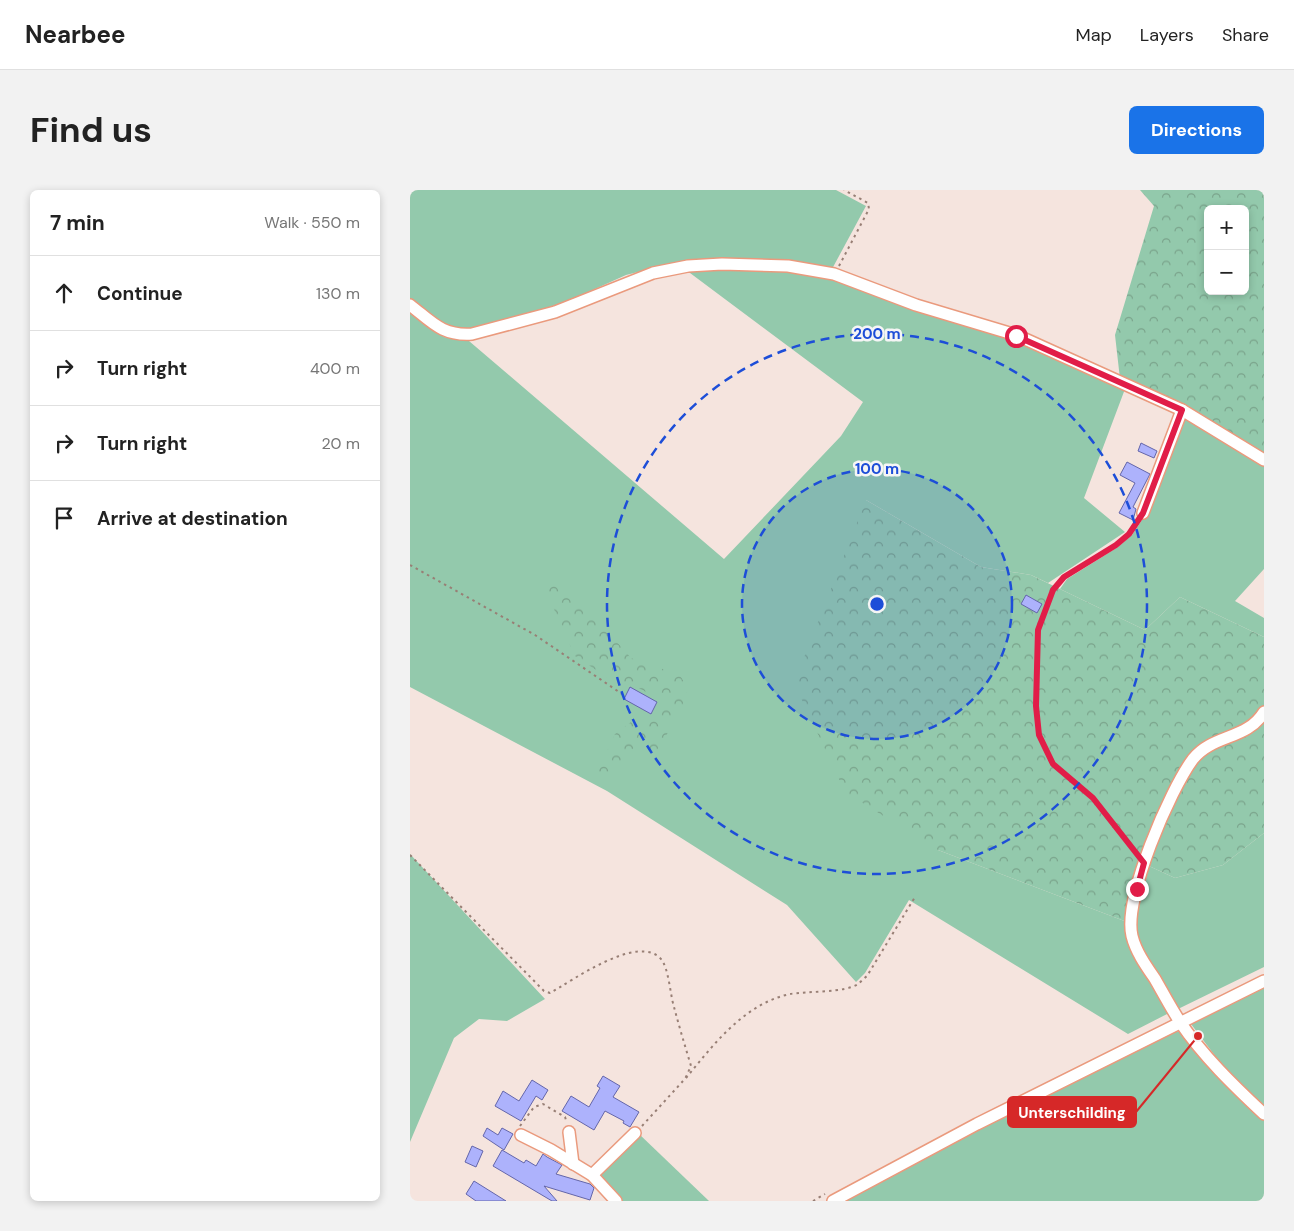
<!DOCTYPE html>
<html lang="en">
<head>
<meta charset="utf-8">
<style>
  :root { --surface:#fff; --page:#f2f2f2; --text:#222; --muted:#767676; --line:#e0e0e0; --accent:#1a73e8 }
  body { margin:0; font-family:"DM Sans",sans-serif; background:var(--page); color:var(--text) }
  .controls { position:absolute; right:15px; top:15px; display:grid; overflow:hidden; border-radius:8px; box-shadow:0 2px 8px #0003 }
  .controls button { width:45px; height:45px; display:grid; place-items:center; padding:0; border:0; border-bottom:1px solid var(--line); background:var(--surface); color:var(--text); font:25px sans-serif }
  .stop { position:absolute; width:15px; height:15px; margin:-11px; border:4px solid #e11d48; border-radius:50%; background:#fff }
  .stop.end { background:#e11d48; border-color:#fff; box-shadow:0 1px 5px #0008 }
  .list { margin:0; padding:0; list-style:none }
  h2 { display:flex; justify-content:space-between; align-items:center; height:65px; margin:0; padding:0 20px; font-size:21px }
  h2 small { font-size:16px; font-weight:400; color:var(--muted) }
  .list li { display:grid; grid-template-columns:32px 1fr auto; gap:15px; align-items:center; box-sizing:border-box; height:75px; padding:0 20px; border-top:1px solid var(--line) }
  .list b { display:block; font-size:19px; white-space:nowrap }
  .list em { font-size:16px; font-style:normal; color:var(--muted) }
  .icon { flex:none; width:28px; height:28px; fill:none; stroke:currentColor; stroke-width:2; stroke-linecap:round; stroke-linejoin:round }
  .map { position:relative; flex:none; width:854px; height:1011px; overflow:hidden; border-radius:8px }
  header { display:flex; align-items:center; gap:30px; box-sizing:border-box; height:70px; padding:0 25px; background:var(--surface); border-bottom:1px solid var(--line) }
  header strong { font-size:24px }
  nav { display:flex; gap:28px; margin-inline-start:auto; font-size:18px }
  .intro { display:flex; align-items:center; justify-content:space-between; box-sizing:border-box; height:120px; padding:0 30px }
  h1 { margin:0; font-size:35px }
  .button { padding:12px 22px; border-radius:8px; background:var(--accent); color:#fff; font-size:18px; font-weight:700 }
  main { display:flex; gap:30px; padding:0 30px }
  aside { flex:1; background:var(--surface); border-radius:8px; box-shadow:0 2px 8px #0003 }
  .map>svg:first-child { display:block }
  .grass { fill:#93c9ac }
  .forest { fill:url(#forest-crowns); fill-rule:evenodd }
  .building { fill:#adb2fc; stroke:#6466aa }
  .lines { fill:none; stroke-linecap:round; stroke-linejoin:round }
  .minor-casing { stroke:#ea9a7d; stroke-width:14 }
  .path { stroke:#987f75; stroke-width:2; stroke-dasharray:2.5 4; stroke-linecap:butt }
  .minor { stroke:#fff; stroke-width:11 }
  .route { stroke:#e11d48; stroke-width:6 }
  .ring { fill:none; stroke:#1d4ed8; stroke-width:2.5; stroke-dasharray:9 6 }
  .centre { fill:#1d4ed8; stroke:#f5f5f5; stroke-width:2.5 }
  .ring-label { font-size:15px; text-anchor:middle; font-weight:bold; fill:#1d4ed8; stroke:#f5f5f5; stroke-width:5; stroke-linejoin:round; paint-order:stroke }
  .leader { fill:none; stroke:#d62828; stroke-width:2 }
  .callout-dot { fill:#d62828; stroke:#f5f5f5; stroke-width:2 }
  .callout { fill:#d62828; stroke:#d62828; stroke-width:2 }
  .callout-label { font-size:15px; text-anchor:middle; font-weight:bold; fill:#fff }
</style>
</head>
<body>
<header>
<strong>Nearbee</strong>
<nav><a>Map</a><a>Layers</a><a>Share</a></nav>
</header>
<div class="intro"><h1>Find us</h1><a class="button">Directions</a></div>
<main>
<aside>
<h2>7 min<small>Walk · 550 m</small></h2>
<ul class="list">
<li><svg class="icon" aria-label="ahead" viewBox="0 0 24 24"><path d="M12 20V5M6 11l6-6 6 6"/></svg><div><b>Continue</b></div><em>130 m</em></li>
<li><svg class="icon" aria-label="right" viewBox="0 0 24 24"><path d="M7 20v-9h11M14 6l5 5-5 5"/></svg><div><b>Turn right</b></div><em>400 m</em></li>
<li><svg class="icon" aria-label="right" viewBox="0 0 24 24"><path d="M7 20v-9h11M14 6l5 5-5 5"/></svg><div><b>Turn right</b></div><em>20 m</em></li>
<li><svg class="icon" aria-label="arrive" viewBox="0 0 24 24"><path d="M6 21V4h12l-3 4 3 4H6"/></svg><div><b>Arrive at destination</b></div></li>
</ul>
</aside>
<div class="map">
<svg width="854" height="1011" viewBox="0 0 854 1011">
  <defs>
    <pattern id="forest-crowns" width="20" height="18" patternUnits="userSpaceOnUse" patternTransform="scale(1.25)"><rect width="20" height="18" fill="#93c9ac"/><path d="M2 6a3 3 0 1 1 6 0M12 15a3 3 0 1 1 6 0" fill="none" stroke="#7aa38b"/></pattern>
  </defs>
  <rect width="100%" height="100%" fill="#f5e4de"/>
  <g class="grass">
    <path d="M0,0H426L456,16L422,79L380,71L326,69L268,72L216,85L143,118L58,141L36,137L0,109Z"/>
    <path d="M276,80L378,81L422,90L506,119L605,148L715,199L674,308L715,342L638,393L621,385L571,377L456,310L528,660L717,732L761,822L718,844L499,710L455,783L446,792L377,715L197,601L0,497V121L34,147L59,151L314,369L431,246L453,212Z"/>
    <path d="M774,226L854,273V379L825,411L854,428V447L770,407L735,440L650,399L657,389L708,357L722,345L736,324Z"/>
    <path d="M854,643V777L768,819L731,758L725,733L739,676L765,688L813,675Z"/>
    <path d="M0,664L135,809L97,831L69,829L44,848L0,952Z"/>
    <path d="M854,798V919L824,891L781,834Z"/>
    <path d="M761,841L769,842L777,847L854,928V1011H434L566,940Z"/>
    <path d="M228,943L299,1011H212L186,984Z"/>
  </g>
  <g class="forest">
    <path d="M730,0H854V267L710,189L705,145L744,16ZM798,19H835V101H798Z"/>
    <path d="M456,310L571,377L621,385L735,440L770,407L854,447V643L813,675L765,688L739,676L717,732L528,660L435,602L384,493Z"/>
    <path d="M141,390L156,395L221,468L270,485L277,498V512L244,565L218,558L197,596L184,588L205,544L221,532L240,528L251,510L221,494L210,496L165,466L135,399Z"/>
  </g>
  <g class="building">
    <path d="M731,253L747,261L744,268L728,261Z"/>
    <path d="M717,272L740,284L723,317L726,319L723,330L709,323L725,293L710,285Z"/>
    <path d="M616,405L632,414L627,423L611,414Z"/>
    <path d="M220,497L247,512L241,524L214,509Z"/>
    <path d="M193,886L210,896L203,907L229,922L220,937L213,933L214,931L195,921L184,940L152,921L161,906L179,917L190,898L187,896Z"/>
    <path d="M122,890L138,900L132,910L126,906L111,931L85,916L93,901L109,911Z"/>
    <path d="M77,938L88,945L92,938L103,944L94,960L73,946Z"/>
    <path d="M62,956L73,961L66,977L55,972Z"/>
    <path d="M92,960L114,973L116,970L126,976L133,964L137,967L152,975L146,984L180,994L184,998L180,1010L134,996L147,1011H142L83,976Z"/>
    <path d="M64,991L96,1011H66L56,1004Z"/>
  </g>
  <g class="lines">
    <defs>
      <g id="minor">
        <path d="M0,115C22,132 32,146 62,144L145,122L243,83L278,76L312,74L378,76L424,84L506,115L606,145L772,220L854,270"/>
        <path d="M733,323L772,220"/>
        <path d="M854,522C837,550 803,544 783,569C760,600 713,708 722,746C726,762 736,776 745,789C753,803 761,818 770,832C793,866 824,896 854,924"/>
        <path d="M159,942L163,974"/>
        <path d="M111,945L141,960L182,985L206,1011"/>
        <path d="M182,985L225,943"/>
        <path d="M423,1011L567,934L854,791"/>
      </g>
    </defs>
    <use href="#minor" class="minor-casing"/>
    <g class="path">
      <path d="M429,76L459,19L458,13L434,0"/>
      <path d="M727,331L719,344L706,355L654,387L643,400L628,440L626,516L629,545L643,574L683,608L728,665"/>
      <path d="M0,375L125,445L212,504"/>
      <path d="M0,665L134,801L140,803C162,791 228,743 251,769C259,779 260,804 264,817C269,836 275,856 281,876L274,891"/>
      <path d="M276,888C304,854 334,814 380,804C397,801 435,803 448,794C451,792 454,788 457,786L505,707"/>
      <path d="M110,936L124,917L133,914L155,927L157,933"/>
      <path d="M232,936L273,891"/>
      <path d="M403,1011L415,1004"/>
    </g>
    <use href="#minor" class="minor"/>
  </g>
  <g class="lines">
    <path class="route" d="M606,146L772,220L733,323L719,344L706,355L654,387L643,400L628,440L626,516L629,545L643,574L683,608L734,673L727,699"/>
  </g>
  <circle cx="467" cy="414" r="135" fill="#1d4ed8" fill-opacity=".12"/>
  <g class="ring">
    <circle cx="467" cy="414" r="135"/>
    <circle cx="467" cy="414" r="270"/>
  </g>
  <circle cx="467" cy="414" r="8" class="centre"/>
  <g class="ring-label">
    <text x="467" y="149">200 m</text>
    <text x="467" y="284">100 m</text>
  </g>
  <path class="leader" d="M788 846L726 922"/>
  <circle class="callout-dot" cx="788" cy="846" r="5"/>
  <rect class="callout" x="598" y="907" width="128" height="30" rx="5"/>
  <g class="callout-label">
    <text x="662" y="928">Unterschilding</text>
  </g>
</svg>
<div class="controls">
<button>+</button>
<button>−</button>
</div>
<div class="stop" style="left:606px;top:146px"></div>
<div class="stop end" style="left:727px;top:699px"></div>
</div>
</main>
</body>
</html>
